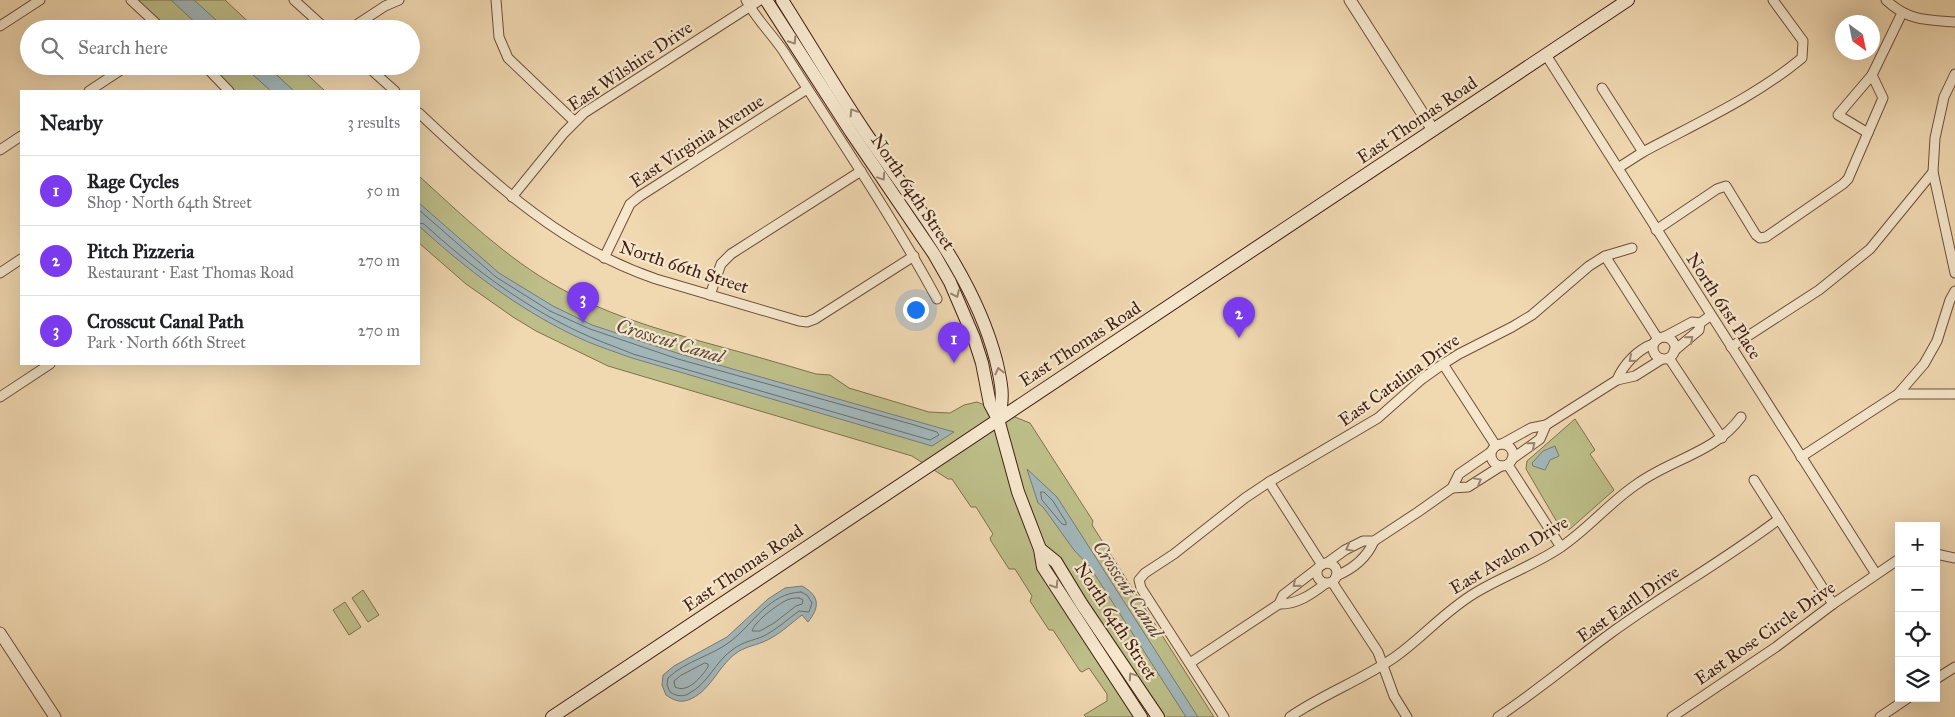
<!DOCTYPE html>
<html lang="en">
<head>
<meta charset="utf-8">
<style>
  :root { --surface:#fff; --page:#f2f2f2; --text:#202124; --muted:#757577; --line:#e0e0e0; --accent:#7c3aed }
  body { margin:0; font-family:"IM FELL Great Primer",serif; background:var(--page); color:var(--text) }
  .controls { position:absolute; right:15px; bottom:15px; display:grid; overflow:hidden; border-radius:0px; box-shadow:0 5px 20px #0002 }
  .controls button { width:45px; height:45px; display:grid; place-items:center; padding:0; border:0; border-bottom:1px solid var(--line); background:var(--surface); color:var(--text); font:25px sans-serif }
  .compass { position:absolute; left:1835px; top:15px; width:45px; height:45px; border-radius:50%; background:var(--surface); box-shadow:0 5px 20px #0002; rotate:147deg }
  .you { position:absolute; left:915px; top:309px; width:18px; height:18px; margin:-12px; border:4px solid #fff; border-radius:50%; background:#1a73e8; box-shadow:0 0 0 8px #1a73e833 }
  .badge { display:grid; place-items:center; width:32px; height:32px; border-radius:50%; background:var(--accent); color:#fff; font-size:16px; font-weight:700 }
  .pin { position:absolute; translate:-50% -41px; filter:drop-shadow(0 1px 2px #0008) }
  .pin::after { content:''; position:absolute; top:26px; width:18px; height:15px; background:inherit; clip-path:polygon(0 0,100% 0,50% 100%) }
  .list { margin:0; padding:0; list-style:none }
  h2 { display:flex; justify-content:space-between; align-items:center; height:65px; margin:0; padding:0 20px; font-size:21px }
  h2 small { font-size:16px; font-weight:400; color:var(--muted) }
  .list li { display:grid; grid-template-columns:32px 1fr auto; gap:15px; align-items:center; box-sizing:border-box; height:70px; padding:0 20px; border-top:1px solid var(--line) }
  .list b { display:block; font-size:19px; white-space:nowrap }
  .list p { margin:0; font-size:16px; white-space:nowrap; color:var(--muted) }
  .list em { font-size:16px; font-style:normal; color:var(--muted) }
  .icon { flex:none; width:28px; height:28px; fill:none; stroke:currentColor; stroke-width:2; stroke-linecap:round; stroke-linejoin:round }
  .map { position:relative; flex:none; width:1955px; height:717px; overflow:hidden }
  .search { position:absolute; background:var(--surface); box-shadow:0 5px 20px #0002; left:20px; top:20px; width:400px; height:55px; display:flex; align-items:center; gap:12px; box-sizing:border-box; padding:0 18px; border-radius:28px; color:var(--muted); font-size:19px }
  .panel { position:absolute; background:var(--surface); box-shadow:0 5px 20px #0002; left:20px; top:90px; width:400px; height:275px; border-radius:0px }
  .map>svg:first-child { display:block }
  .green { fill:#bdbe89; stroke:#80704e }
  .water { fill:#a1b6b9; stroke:#7b7a77 }
  .lines { fill:none; stroke-linecap:round; stroke-linejoin:round }
  .shore { stroke:#726c66; stroke-width:1 }
  .minor-casing { stroke:#6e4f3b; stroke-width:11 }
  .tertiary-casing { stroke:#6e4f3b; stroke-width:13 }
  .secondary-casing { stroke:#422114; stroke-width:14 }
  .minor { stroke:#f5e6cc; stroke-width:9 }
  .tertiary { stroke:#f5e6cc; stroke-width:11 }
  .secondary { stroke:#f5e6cc; stroke-width:12 }
  .oneway { stroke:#9c8470 }
  .labels { text-anchor:middle; dominant-baseline:central; stroke-width:4.5; stroke-linejoin:round; paint-order:stroke }
  .street-label { font-size:18px; fill:#422114; stroke:#f5e6cc }
  .water-label { font-size:19px; font-style:italic; fill:#5a463d; stroke:#f5e6cc }
</style>
</head>
<body>
<div class="map">
<svg width="1955" height="717" viewBox="0 0 1955 717">
  <rect width="100%" height="100%" fill="#f0d8b1"/>
  <filter id="stains"><feTurbulence type="fractalNoise" baseFrequency=".004" numOctaves="4"/><feColorMatrix values="0 0 0 0 .2 0 0 0 0 .09 0 0 0 0 .02 0 0 0 .5 -.17"/></filter>
  <radialGradient id="worn" r=".72"><stop offset=".6" stop-color="#630" stop-opacity="0"/><stop offset="1" stop-color="#630" stop-opacity=".3"/></radialGradient>
  <g class="green">
    <path d="M131,0H225L256,29H162Z"/>
    <path d="M205,66H298L325,91H229Z"/>
    <path d="M419,176C463,216 506,258 558,287C603,313 654,328 703,342C741,352 779,363 816,374L830,375L849,388L929,412L950,413L964,405L977,402L1030,423L1093,521L1092,525L1214,717H1086L1084,715L1107,701V694L1089,668L1082,672L1080,671L1053,630H1049L1030,601L1032,596L1015,569H1009L991,541L990,538L993,534L976,507H971L952,479H948L912,456L608,366L536,331L513,317L466,284L419,243Z"/>
    <path d="M1575,419L1595,450L1590,454L1614,490L1570,529C1563,530 1561,527 1557,522L1526,469L1527,461Z"/>
    <path d="M363,590L379,615L368,622L352,598Z"/>
    <path d="M345,602L361,627L349,635L333,610Z"/>
  </g>
  <g class="water">
    <path d="M171,0H194L226,29H202Z"/>
    <path d="M243,66H267L294,91H271Z"/>
    <path d="M419,203L499,273L553,306L592,325L680,354L954,432L932,446L632,358C613,351 593,345 575,336C517,308 466,269 419,226Z"/>
    <path d="M1555,446L1559,456L1550,460L1545,470L1533,466L1532,463L1543,451Z"/>
    <path d="M1027,469L1057,497L1198,717H1186L1090,567L1074,550L1043,507L1038,503Z"/>
    <path d="M802,586C820,596 820,607 808,622L802,615C790,624 778,636 763,642C753,646 744,647 735,654C718,667 709,693 688,700C680,703 673,700 666,695L662,685L663,675L674,666L727,637L768,599L785,588Z"/>
  </g>
  <g class="lines">
    <g class="shore">
      <path d="M419,210L496,277L550,311L590,329L678,359L911,424L937,432L939,435L930,440L633,354C614,346 595,340 577,331C520,304 470,266 424,224L419,223"/>
      <path d="M1041,492H1044L1053,501L1066,522V525L1062,524L1042,500Z"/>
      <path d="M801,592L807,595L812,603L809,612L799,611C788,619 777,629 764,636C752,641 744,641 732,650C715,662 708,684 688,694C682,697 676,696 670,692L667,685L668,678C685,661 712,656 731,641C754,623 769,593 801,592Z"/>
      <path d="M799,598L803,600L802,604L796,606L774,623L760,631H752C754,622 778,604 787,600C791,598 795,598 799,598Z"/>
      <path d="M705,663L708,664V667C702,676 688,694 675,687L674,681L680,676Z"/>
    </g>
    <defs>
      <g id="minor">
        <path d="M131,0L162,29"/>
        <path d="M294,0L326,29"/>
        <path d="M496,0L499,37L508,58L574,121"/>
        <path d="M746,0C756,19 772,34 784,52C836,134 891,214 937,299"/>
        <path d="M1886,0C1908,21 1927,20 1955,22"/>
        <path d="M0,26L40,0"/>
        <path d="M350,29L385,6L399,0"/>
        <path d="M1546,55L1876,574"/>
        <path d="M205,66L229,91"/>
        <path d="M367,66L395,91"/>
        <path d="M1955,74L1944,97L1935,138L1933,172L1955,273"/>
        <path d="M1602,88L1643,152C1697,123 1755,97 1802,58L1803,41L1773,0"/>
        <path d="M89,91L127,66"/>
        <path d="M419,113C492,181 559,246 656,279L799,321L807,322L815,319L914,256"/>
        <path d="M1868,133L1838,115L1872,75"/>
        <path d="M0,150L21,136"/>
        <path d="M1618,168L1643,152"/>
        <path d="M512,197L564,133L584,113L760,0"/>
        <path d="M1656,230L1717,189L1726,186L1756,235L1760,238L1766,237L1843,184L1848,179L1883,98L1872,75L1902,13"/>
        <path d="M1605,256L1658,339"/>
        <path d="M604,258L630,204L640,196L807,89"/>
        <path d="M0,273L21,259"/>
        <path d="M710,295L721,264L731,254L861,171"/>
        <circle cx="1664" cy="348" r="11"/>
        <path d="M1664,337L1692,322L1700,323L1710,316"/>
        <path d="M1731,347L1819,290L1870,249L1933,172"/>
        <path d="M1674,351L1699,330L1700,323"/>
        <path d="M1669,358L1722,438"/>
        <path d="M1443,364L1496,446"/>
        <path d="M1617,380C1623,365 1637,350 1653,344"/>
        <path d="M1898,394H1955"/>
        <path d="M0,397L50,364"/>
        <circle cx="1502" cy="455" r="11"/>
        <path d="M1502,444L1531,428L1546,425L1617,380L1635,376L1662,359"/>
        <path d="M1801,457L1898,394L1924,364L1937,341L1950,300L1955,291"/>
        <path d="M1512,459L1540,439L1546,425"/>
        <path d="M1508,465L1561,547"/>
        <path d="M1754,480L1833,604"/>
        <path d="M1269,482L1322,565"/>
        <path d="M1452,488L1468,487L1501,466"/>
        <path d="M1936,554L1955,558"/>
        <circle cx="1327" cy="573" r="10"/>
        <path d="M1327,563L1345,550L1363,541H1374L1418,512L1452,488L1459,474L1491,452"/>
        <path d="M1336,576C1353,569 1367,557 1374,541"/>
        <path d="M1332,582L1378,652L1394,696L1407,717"/>
        <path d="M1279,604L1283,595L1318,568"/>
        <path d="M1190,663L1279,604C1296,605 1312,594 1325,584"/>
        <path d="M1936,679L1955,667"/>
        <path d="M1224,717L1141,588L1139,580L1145,573L1174,554L1245,498L1269,482L1378,418L1422,379L1443,364L1459,354L1512,327L1532,315L1589,266L1605,256L1632,248"/>
        <path d="M1290,717C1323,694 1362,680 1395,657C1423,637 1445,611 1475,593C1503,576 1535,565 1561,547C1589,528 1610,502 1637,484C1671,459 1715,453 1741,417"/>
        <path d="M1498,717C1537,691 1573,661 1611,633C1666,593 1725,560 1779,519"/>
        <path d="M1672,717L1776,647L1833,604L1899,559"/>
        <path d="M1880,717L1908,698"/>
      </g>
      <g id="tertiary">
        <path d="M1350,0L1433,130"/>
        <path d="M0,633L55,717"/>
      </g>
      <g id="secondary">
        <path d="M766,0L851,132L934,254L950,282L974,338L982,363L990,404L998,419L1018,492L1040,549L1043,567L1141,717"/>
        <path d="M782,0C810,44 836,89 865,132C914,204 973,273 996,360C1001,381 1005,398 998,419"/>
        <path d="M1040,549L1056,562L1081,603L1158,717"/>
        <path d="M552,717L1628,0"/>
      </g>
    </defs>
    <use href="#minor" class="minor-casing"/>
    <use href="#tertiary" class="tertiary-casing"/>
    <use href="#secondary" class="secondary-casing"/>
    <use href="#minor" class="minor"/>
    <use href="#tertiary" class="tertiary"/>
    <use href="#secondary" class="secondary"/>
  </g>
  <defs><path id="oneway-chevron" d="M-2-3.5L2.5 0L-2 3.5" fill="none" stroke-width="1.6" stroke-linecap="round" stroke-linejoin="round" transform="scale(1.25)"/></defs>
  <g class="oneway">
    <use href="#oneway-chevron" transform="translate(793 41) rotate(57)"/>
    <use href="#oneway-chevron" transform="translate(853 112) rotate(-122)"/>
    <use href="#oneway-chevron" transform="translate(882 177) rotate(56)"/>
    <use href="#oneway-chevron" transform="translate(956 294) rotate(65)"/>
    <use href="#oneway-chevron" transform="translate(1690 339) rotate(-41)"/>
    <use href="#oneway-chevron" transform="translate(1632 359) rotate(139)"/>
    <use href="#oneway-chevron" transform="translate(999 371) rotate(-103)"/>
    <use href="#oneway-chevron" transform="translate(1532 445) rotate(-39)"/>
    <use href="#oneway-chevron" transform="translate(1478 481) rotate(-29)"/>
    <use href="#oneway-chevron" transform="translate(1349 548) rotate(152)"/>
    <use href="#oneway-chevron" transform="translate(1296 584) rotate(141)"/>
    <use href="#oneway-chevron" transform="translate(1055 585) rotate(57)"/>
    <use href="#oneway-chevron" transform="translate(1132 676) rotate(-124)"/>
  </g>
  <g class="labels">
    <g class="street-label">
      <text transform="translate(630 66) rotate(-34)">East Wilshire Drive</text>
      <text transform="translate(1417 120) rotate(-34)">East Thomas Road</text>
      <text transform="translate(697 141) rotate(-33)">East Virginia Avenue</text>
      <text transform="translate(913 192) rotate(56)">North 64th Street</text>
      <text transform="translate(684 267) rotate(18)">North 66th Street</text>
      <text transform="translate(1724 306) rotate(57)">North 61st Place</text>
      <text transform="translate(1080 344) rotate(-33)">East Thomas Road</text>
      <text transform="translate(1399 380) rotate(-36)">East Catalina Drive</text>
      <text transform="translate(1509 555) rotate(-31)">East Avalon Drive</text>
      <text transform="translate(743 568) rotate(-34)">East Thomas Road</text>
      <text transform="translate(1628 604) rotate(-35)">East Earll Drive</text>
      <text transform="translate(1116 621) rotate(57)">North 64th Street</text>
      <text transform="translate(1765 633) rotate(-35)">East Rose Circle Drive</text>
    </g>
    <g class="water-label">
      <text transform="translate(670 341) rotate(17)">Crosscut Canal</text>
      <text transform="translate(1128 589) rotate(57)">Crosscut Canal</text>
    </g>
  </g>
  <rect width="100%" height="100%" filter="url(#stains)"/>
  <rect width="100%" height="100%" fill="url(#worn)"/>
</svg>
<div class="controls">
<button>+</button>
<button>−</button>
<button><svg class="icon" aria-label="locate" viewBox="0 0 24 24"><circle cx="12" cy="12" r="6"/><path d="M12 2v4M12 18v4M2 12h4M18 12h4"/></svg></button>
<button><svg class="icon" aria-label="layers" viewBox="0 0 24 24"><path d="M12 4l9 5-9 5-9-5zM3 14l9 5 9-5"/></svg></button>
</div>
<svg class="compass" viewBox="-18 -18 36 36"><path d="M0-13l5 13h-10z" fill="#e53935"/><path d="M0 13l5-13h-10z" fill="#757577"/></svg>
<div class="you"></div>
<div class="pin badge" style="left:954px;top:363px">1</div>
<div class="pin badge" style="left:1239px;top:338px">2</div>
<div class="pin badge" style="left:583px;top:323px">3</div>
<div class="search"><svg class="icon" aria-label="search" viewBox="0 0 24 24"><circle cx="10" cy="10" r="6"/><path d="M15 15l6 6"/></svg>Search here</div>
<section class="panel">
<h2>Nearby<small>3 results</small></h2>
<ul class="list">
<li><span class="badge">1</span><div><b>Rage Cycles</b><p>Shop · North 64th Street</p></div><em>50 m</em></li>
<li><span class="badge">2</span><div><b>Pitch Pizzeria</b><p>Restaurant · East Thomas Road</p></div><em>270 m</em></li>
<li><span class="badge">3</span><div><b>Crosscut Canal Path</b><p>Park · North 66th Street</p></div><em>270 m</em></li>
</ul>
</section>
</div>
</body>
</html>
